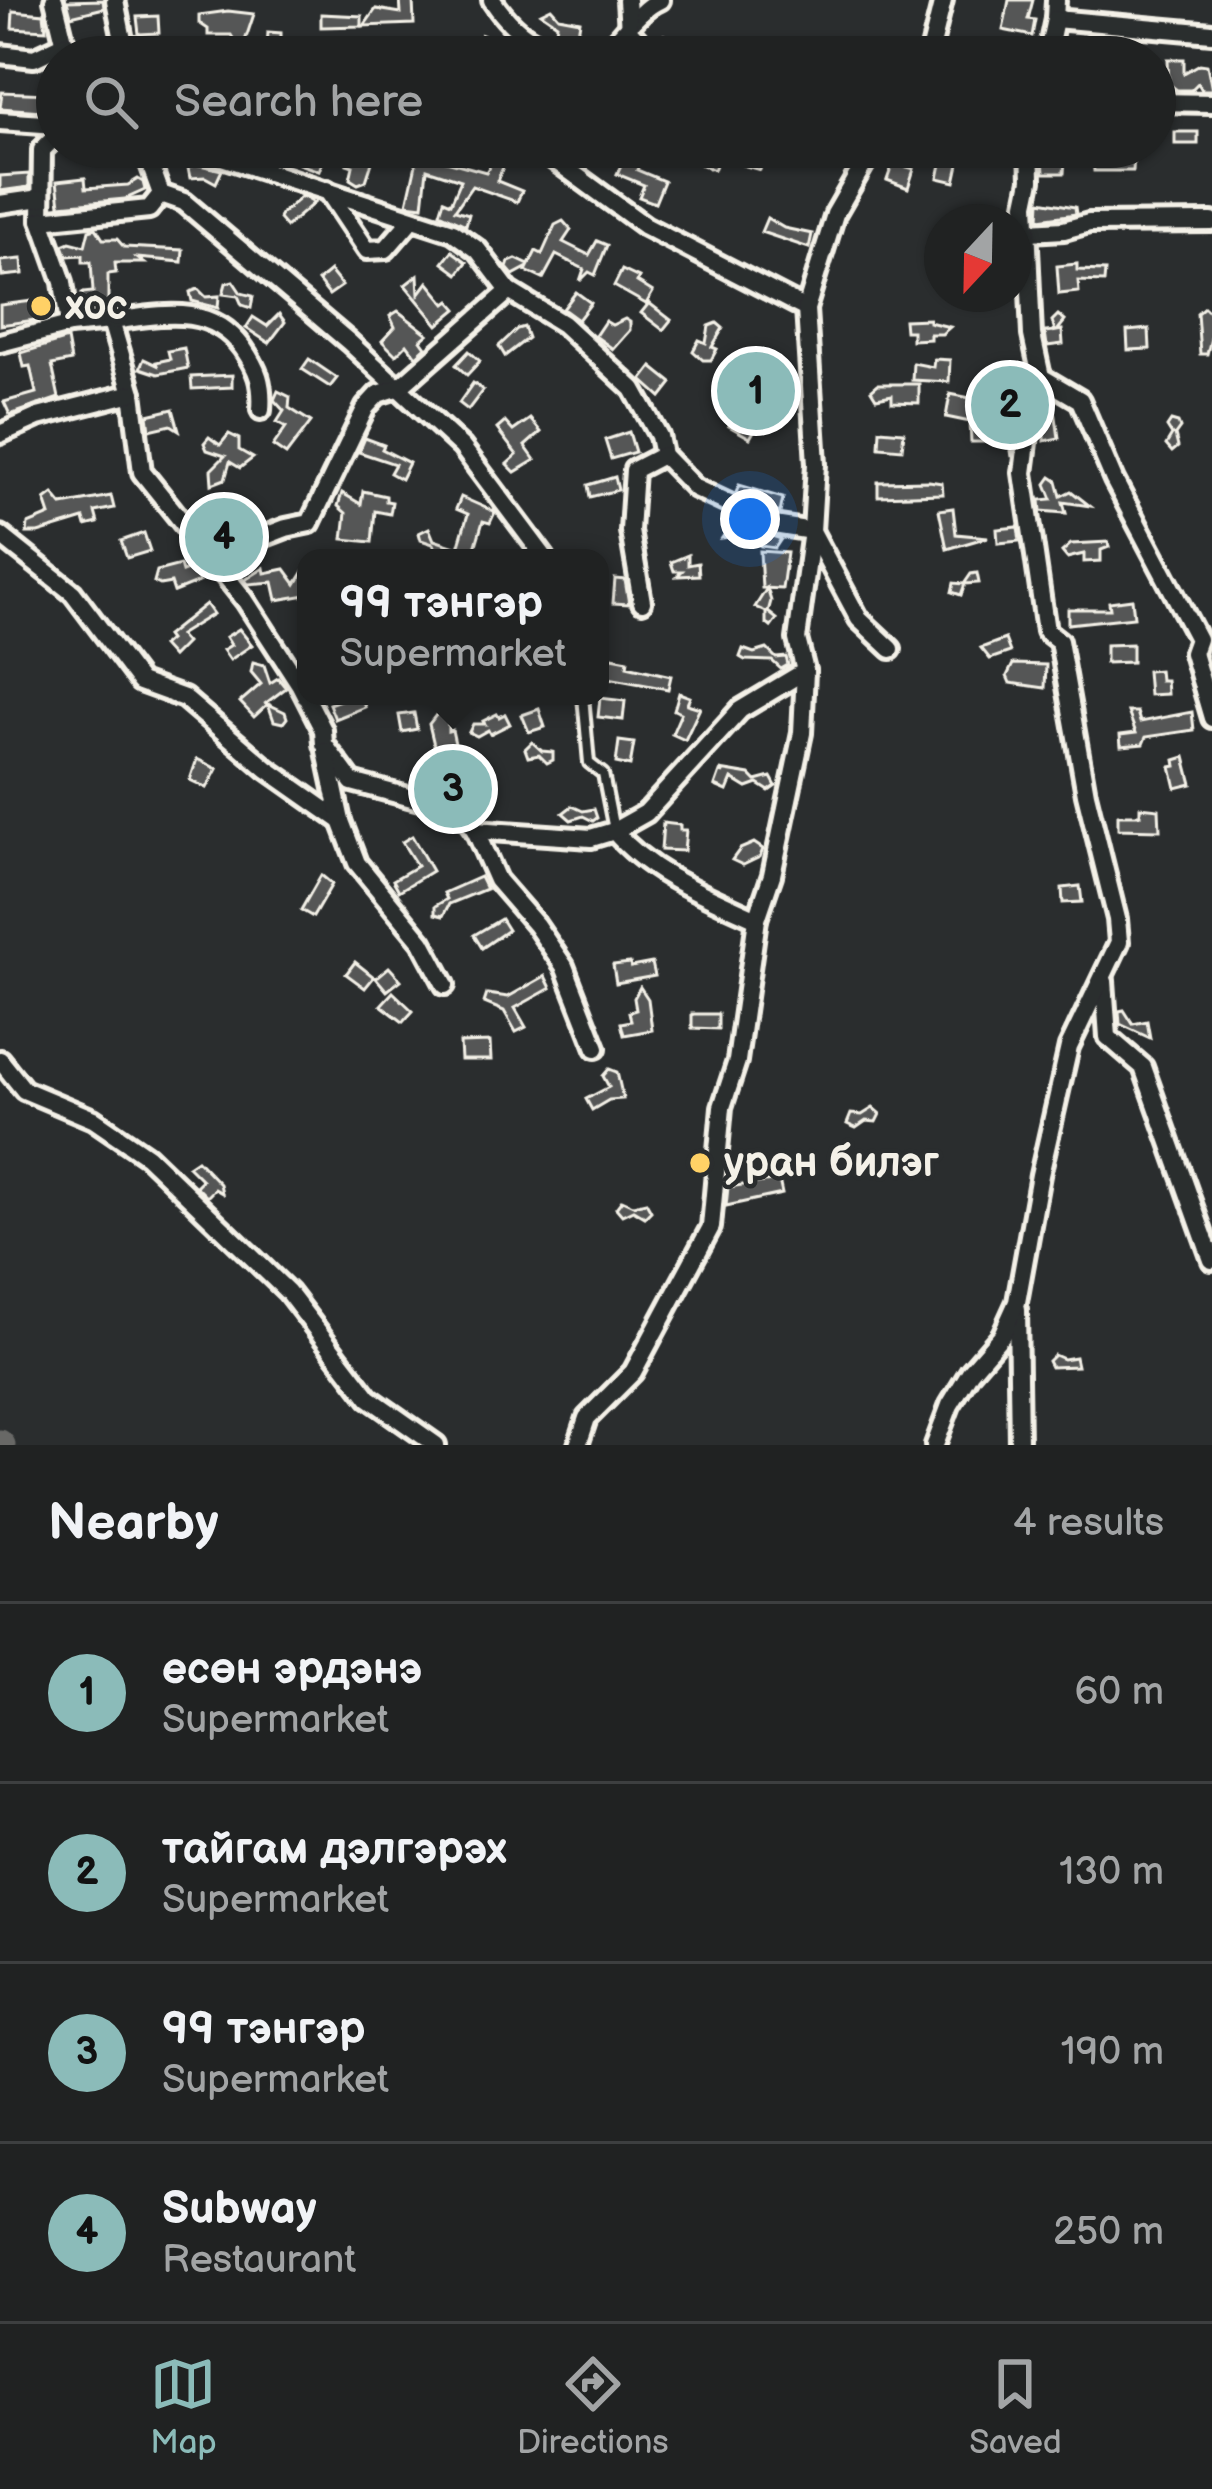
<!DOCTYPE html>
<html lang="en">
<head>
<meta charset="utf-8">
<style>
  :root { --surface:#202222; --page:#2d2f2f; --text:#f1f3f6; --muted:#a2a4a5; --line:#3d3f40; --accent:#8bbbb9 }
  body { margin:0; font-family:"Balsamiq Sans",sans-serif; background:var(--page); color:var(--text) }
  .compass { position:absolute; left:924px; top:204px; width:108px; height:108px; border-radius:50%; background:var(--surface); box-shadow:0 3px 9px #0004; rotate:202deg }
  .you { position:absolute; left:750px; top:519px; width:42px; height:42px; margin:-30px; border:9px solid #fff; border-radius:50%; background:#1a73e8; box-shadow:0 0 0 18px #1a73e833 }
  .badge { display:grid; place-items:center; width:78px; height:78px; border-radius:50%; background:var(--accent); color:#111; font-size:39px; font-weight:700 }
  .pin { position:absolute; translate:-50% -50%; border:6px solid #fff; box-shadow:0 3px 12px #0006 }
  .popup { position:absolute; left:297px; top:549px; width:312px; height:156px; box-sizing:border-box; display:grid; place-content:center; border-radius:24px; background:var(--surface); filter:drop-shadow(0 3px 9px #0005); font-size:39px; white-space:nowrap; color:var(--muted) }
  .popup b { font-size:45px; color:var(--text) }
  .popup::after { content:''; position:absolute; left:50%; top:100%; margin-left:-24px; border:24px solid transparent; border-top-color:var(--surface) }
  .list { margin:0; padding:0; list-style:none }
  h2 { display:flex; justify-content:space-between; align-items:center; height:156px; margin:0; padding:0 48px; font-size:51px }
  h2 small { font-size:39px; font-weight:400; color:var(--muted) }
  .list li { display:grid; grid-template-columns:78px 1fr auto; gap:36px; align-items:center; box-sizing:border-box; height:180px; padding:0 48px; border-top:3px solid var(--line) }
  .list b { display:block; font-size:45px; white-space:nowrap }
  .list p { margin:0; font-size:39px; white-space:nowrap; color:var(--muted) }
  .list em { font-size:39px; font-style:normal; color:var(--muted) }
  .icon { flex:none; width:66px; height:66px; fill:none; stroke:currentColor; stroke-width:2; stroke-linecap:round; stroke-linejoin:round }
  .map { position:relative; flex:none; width:1212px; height:1445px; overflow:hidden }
  .search { position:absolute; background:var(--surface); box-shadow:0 3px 9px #0004; left:36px; right:36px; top:36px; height:132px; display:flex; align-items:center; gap:30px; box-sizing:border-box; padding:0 42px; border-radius:66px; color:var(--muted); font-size:45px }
  .sheet { height:876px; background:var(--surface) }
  nav { display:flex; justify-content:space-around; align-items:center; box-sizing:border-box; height:168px; border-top:3px solid var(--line); background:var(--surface); font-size:33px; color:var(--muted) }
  nav a { display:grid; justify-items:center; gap:6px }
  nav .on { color:var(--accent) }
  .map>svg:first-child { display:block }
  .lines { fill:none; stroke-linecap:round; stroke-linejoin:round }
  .river { stroke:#676866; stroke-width:27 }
  .building { fill:#555756; stroke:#f4f1e8; stroke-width:3 }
  .service-casing { stroke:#f4f1e8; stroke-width:16 }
  .minor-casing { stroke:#f4f1e8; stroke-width:26 }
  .service { stroke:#2a2d2e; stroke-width:8 }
  .minor { stroke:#2a2d2e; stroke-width:16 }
  .poi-dot { fill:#ffd166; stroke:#2a2d2e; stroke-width:4.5 }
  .labels { text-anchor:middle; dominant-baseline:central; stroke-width:9; stroke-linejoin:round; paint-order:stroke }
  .poi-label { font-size:42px; font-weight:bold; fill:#f4f1e8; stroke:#2a2d2e; text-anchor:start }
</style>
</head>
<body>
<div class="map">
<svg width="1212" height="1445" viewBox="0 0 1212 1445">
  <rect width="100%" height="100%" fill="#2a2d2e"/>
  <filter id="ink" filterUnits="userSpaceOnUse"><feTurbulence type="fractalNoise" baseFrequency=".00833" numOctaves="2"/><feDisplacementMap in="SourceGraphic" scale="24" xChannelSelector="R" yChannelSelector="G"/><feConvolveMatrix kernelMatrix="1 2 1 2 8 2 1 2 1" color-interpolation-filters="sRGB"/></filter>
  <g filter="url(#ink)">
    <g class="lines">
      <path class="river" d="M0,1443L2,1445"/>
    </g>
    <g class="building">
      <path d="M103,0L104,8L71,16L67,1Z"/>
      <path d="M400,0H413L414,24L364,26L376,9L401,13Z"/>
      <path d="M1009,0H1033L1028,19L1035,20L1032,36L1003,30Z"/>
      <path d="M551,8L559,17L580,21L577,40L555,36L557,24L541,13Z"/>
      <path d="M13,11L44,14L46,30L12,28Z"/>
      <path d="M228,11L254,14L244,44L236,43L231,35H208V29L199,23V15Z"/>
      <path d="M321,14L362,16V26L321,27Z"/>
      <path d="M158,16L159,33L139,34L137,17Z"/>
      <path d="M268,32L281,33V42L361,48V57L271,54L267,47Z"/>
      <path d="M482,35L525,51L538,57L457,54L460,43L486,51Z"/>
      <path d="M664,35L704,49L705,42L735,43L773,53V57H689L661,47Z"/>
      <path d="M1168,59H1184V73L1200,64L1207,65L1212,90H1202L1198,83L1191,90H1177L1169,84Z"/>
      <path d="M56,62L57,112L0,108L2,92L48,94L46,67Z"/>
      <rect x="1175" y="132" width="23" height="12"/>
      <path d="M352,147H377L366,181L358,184L350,179L353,166L347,164Z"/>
      <path d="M384,147H431L428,156L486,172L493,161L499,159L504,165L497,181L522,191L517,202L472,186L455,210L469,214L466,225L440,213L444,200L451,203L461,180L427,169L423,206L407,204L417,160Z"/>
      <path d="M740,147L766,152L760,170L735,163Z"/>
      <path d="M1049,147H1066L1064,173H1044L1043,156H1051Z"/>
      <path d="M699,149L719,157L714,170L694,162Z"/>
      <path d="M303,151L324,157L319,171L299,164Z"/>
      <path d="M896,154L907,157L904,166L914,169L908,188L887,180Z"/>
      <path d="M1122,154L1134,155L1133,171H1094L1093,158L1122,159Z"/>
      <path d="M625,156L640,162L637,170L664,181L655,203L639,197L644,185L617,174Z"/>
      <path d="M942,160L959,164L955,182L938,178Z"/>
      <path d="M195,164L222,170L216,183L205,177L190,178L188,168Z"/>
      <path d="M29,174V187L0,191V176Z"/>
      <path d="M85,178L86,188L128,185L138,179L143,182L145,190L125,199L60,205L57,181Z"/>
      <path d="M302,196L314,203L286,227L279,219L281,214Z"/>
      <path d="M1040,201L1075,207L1076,214L1039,219Z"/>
      <path d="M767,218L784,228L812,234L809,248L761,232Z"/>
      <path d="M563,221L571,230L563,242L589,255L597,241L607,245L595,275L589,272L580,281L584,269L556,255L543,279L526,271L528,267L513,275L507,268L509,262L516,259L529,265L536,251L542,254L555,225Z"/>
      <path d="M96,228L103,239H117L124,247L183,250L182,262L137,258L144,263H115L116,273L108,274V308H82V293L93,292L91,262H83V255L67,256L63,245L70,242L85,246L89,230Z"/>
      <path d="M452,251L467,262L458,274L443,263Z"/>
      <path d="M22,259L23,274L2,276L0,261Z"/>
      <path d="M1077,264V270L1105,271L1104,282L1078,281L1079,292L1059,294L1057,266Z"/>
      <path d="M622,270L639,278L637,282L653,292L646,304L614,286Z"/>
      <path d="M330,271L342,286L329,295L318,281Z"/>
      <path d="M418,275L419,294L428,282L446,304L450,301L457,309L438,325L405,285Z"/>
      <path d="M233,281L241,293L253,296L251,308L242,305L238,296L223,294L226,283Z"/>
      <path d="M198,289L206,297L219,296L218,308L192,301L190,292Z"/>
      <path d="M576,292L591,303L578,320L563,309Z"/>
      <path d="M33,301L35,320L0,325V305Z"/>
      <path d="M649,303L671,320L663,330L641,313Z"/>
      <path d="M1204,307L1210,313L1211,338L1207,354H1200L1197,313Z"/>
      <path d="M398,311L428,334L421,340L426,347L416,356L407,344L396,355L382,341L395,327L390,316Z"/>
      <path d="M279,314L285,322L269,343L246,328L253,317L267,326Z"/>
      <path d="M1058,315L1065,321L1057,331L1062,330L1063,344L1047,346L1045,332L1055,331L1052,321Z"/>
      <path d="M625,319L630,322V330L613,349L595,336L605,321L612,325Z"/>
      <path d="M929,319V322L950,327L942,334H930V339L912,340V331H905L904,320Z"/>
      <path d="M717,323L723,328L712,347L717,349L711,360H703L693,351L699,340L706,343L709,326Z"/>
      <path d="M524,327L528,338L505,356L499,346L517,329Z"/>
      <path d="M1149,329L1150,349L1128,350L1127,331Z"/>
      <path d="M67,339L71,361L52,365L59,398L10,415L4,402L36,393L30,366L24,367L21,353Z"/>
      <path d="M184,348L188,368L158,374L140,368L144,359L157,365L156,362L170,359L168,351Z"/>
      <path d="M469,351L480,361L467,375L456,365Z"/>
      <path d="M745,358L785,377L773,403L755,395L760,386L737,375Z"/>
      <path d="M309,359L337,378L330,387L302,369Z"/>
      <path d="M934,359L950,360L949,382L912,380L913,363L933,367Z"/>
      <path d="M999,366L1021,368L1022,389L997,388Z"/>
      <path d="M652,367L672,383L661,397L642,380Z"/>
      <path d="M232,375V387L192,389L191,377Z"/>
      <path d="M473,383L483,390L468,410L459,403Z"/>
      <path d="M878,384H919V403L892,402V395L876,398L871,390Z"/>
      <path d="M278,391L290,397L289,408L311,422L286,455L273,446L286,427L277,422L284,411L274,400Z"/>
      <path d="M950,394L970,398L968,407L988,406V419H1010V411H1018L1012,457L1008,431L984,432L985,442H971L970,422L946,417Z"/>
      <path d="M751,397L760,403L749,422L757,426L750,438L729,426Z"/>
      <path d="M173,409L179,430L171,425L150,430L148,415Z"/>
      <path d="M1044,410H1055L1059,438L1044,441Z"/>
      <path d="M530,419L541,432L525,446L535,460L515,472L507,464L517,455L497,429L505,422L513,431Z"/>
      <path d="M1171,421L1178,423L1180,428L1175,435L1178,447L1172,452L1166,445L1172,435L1167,427Z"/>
      <path d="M880,430L904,432L902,449L879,447Z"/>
      <path d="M629,432L635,452L611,459L605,440Z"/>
      <path d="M229,434L239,439V450L253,458L240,468L230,462L225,479L212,484L211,470L225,456L207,450L204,443L209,437L220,445Z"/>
      <path d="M365,438L384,445L382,449L409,463L401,479L390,473L395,464L359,452Z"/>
      <path d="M615,477L618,490L590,497L588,485Z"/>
      <path d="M1051,477L1057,481L1061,496L1071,491L1090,506L1063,502L1066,513L1041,511L1040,500L1052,499L1046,484Z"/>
      <path d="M929,481L942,483L943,494L878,496V482Z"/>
      <path d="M739,485L783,498L780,513L736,493Z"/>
      <path d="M363,491L386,496V501L392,502L390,514L375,511L372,542L343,539L346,513L338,506L342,493L361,504Z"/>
      <path d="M53,494L62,505L111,496L114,508L95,512L98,523L86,526L84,519L38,533H27L28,524L50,515L45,500Z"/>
      <path d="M461,497L495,512L490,523L483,521L473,555L478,558H439L433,544L421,540L419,533L429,528L434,540L458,548L468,514L456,509Z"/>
      <path d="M953,508L956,534L988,537L947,549L939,510Z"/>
      <path d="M731,525L744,531L750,528L781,539L775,548L761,546V541L743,535L722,538Z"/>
      <path d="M1018,527L1020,541L998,543L997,529Z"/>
      <path d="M144,533L150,551L127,558L121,541Z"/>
      <path d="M1108,542L1109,547L1101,550V561L1084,562V554L1067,558L1062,552L1071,544Z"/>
      <path d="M760,551L787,553L782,589L762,588Z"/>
      <path d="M688,555V565L698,563L699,575L677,576L682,571H674L671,562Z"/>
      <path d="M180,565L182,572L193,568L199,582L174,592L171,583L160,585L154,582L157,571Z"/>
      <path d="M264,568L265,573L285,569L296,584L306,568V595L277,600L273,582L248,584L245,580Z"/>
      <path d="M977,573L979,583L965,584L961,595L952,592L954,583L964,584L971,574Z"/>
      <path d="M615,579L625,580L629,604L613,603Z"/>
      <path d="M767,588L771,601L768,612L777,619L771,627L766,623V612L755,607Z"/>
      <path d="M1132,599L1134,617L1068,624V609H1110L1109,602Z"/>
      <path d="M206,604L213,614L179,635L186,643L172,657L162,646L169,640L166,636Z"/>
      <path d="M239,629L252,645L230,660L223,650L231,645L226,637Z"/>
      <path d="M1005,639L1010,652L990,659L981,648Z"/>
      <path d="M1132,644V662L1106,663V645Z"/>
      <path d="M743,649L754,653L767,649L776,658L786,657L788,665L781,669L772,661L745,660L740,657Z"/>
      <path d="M607,656L628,660L627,666L671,676L668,689L603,677Z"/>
      <path d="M253,662L264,665L270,683L278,678L286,688L266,703L285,712L287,718L283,723L274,721L268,704L254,717L240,702L261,684L251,672Z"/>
      <path d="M1013,664L1046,665L1045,688L1010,683L1007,676Z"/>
      <path d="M1159,670L1160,680H1166L1167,694L1149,695L1147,671Z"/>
      <path d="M679,693L690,697L687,704L700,708L685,740L672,734L681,713L674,710Z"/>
      <path d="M351,696H361L365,707L335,719L329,704Z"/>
      <path d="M600,698L625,701L623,720L598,717Z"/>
      <path d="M539,709L545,727L529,732L522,715Z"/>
      <path d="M440,710L448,714V731L452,730L463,780L437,785L434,771L440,770L429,724Z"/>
      <path d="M1128,712H1137L1140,722L1192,712L1194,730L1146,737L1143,744L1121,746L1120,735L1136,733Z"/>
      <path d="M414,713L417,729L402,732L399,715Z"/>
      <path d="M497,714L499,717L505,714L510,724L490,734L488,730L477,736L469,732L473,724H485L483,721Z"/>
      <path d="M619,741L634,743L630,766L616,763Z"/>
      <path d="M532,742L542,751L553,752V760L547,763L539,755L528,757L525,749Z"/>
      <path d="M1185,757L1192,784L1176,788L1171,767L1176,766L1175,760Z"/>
      <path d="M197,759L217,769L207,788L190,780Z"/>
      <path d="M720,770L750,775L756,781L771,777L776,786L769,791L758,784L747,788L732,779L727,791L715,786L720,772L724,773Z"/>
      <path d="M572,806L583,811L594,809L597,818L593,821L583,816L571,820L563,813Z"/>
      <path d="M1140,807L1159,809L1160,830L1118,829V815H1140Z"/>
      <path d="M663,823L680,825V830H686L684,851L661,850Z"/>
      <path d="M412,836L432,871L399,891L393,880L417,866L402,842Z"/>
      <path d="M754,843L763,849L760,857L743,865L732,860L740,849Z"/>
      <path d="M321,875L332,884L313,917L301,910Z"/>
      <path d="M480,877L486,889L449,904L443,916L435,914V906L447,899L444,893Z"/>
      <path d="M1080,886L1082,902L1063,903L1062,888Z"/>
      <path d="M501,919L508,930L482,948L474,935Z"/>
      <path d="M355,962L374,977L365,988L346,974Z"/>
      <path d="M630,963L631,967L652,963L655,976L616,983L613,965Z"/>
      <path d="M389,967L401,980L387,991L376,978Z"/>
      <path d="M545,976L551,988L515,1008L526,1027L516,1032L504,1011L484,1003L487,994L508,997Z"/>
      <path d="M640,987L648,999L652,1030L624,1035L621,1023L631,1021L629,1012L636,1010L634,998Z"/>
      <path d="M393,992L413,1011L403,1022L381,1005Z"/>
      <path d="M1124,1010L1133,1024L1147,1021L1150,1038L1120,1024L1119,1011Z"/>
      <path d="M692,1014H718V1029L692,1028Z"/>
      <path d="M490,1042L491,1060H461L460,1043Z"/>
      <path d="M609,1069L617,1072L623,1099L609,1100L592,1110L586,1099L609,1087L603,1076Z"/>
      <path d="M873,1108L880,1114L876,1122L866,1121L856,1128L847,1124L851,1114L862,1115Z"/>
      <path d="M197,1160L220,1184L222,1193L215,1189L207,1197L196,1186L202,1180L188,1166Z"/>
      <path d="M779,1180L782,1194L726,1206L728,1187Z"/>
      <path d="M622,1200L633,1205L646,1202L651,1211L645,1217L633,1210L622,1215L616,1208Z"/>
      <path d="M1054,1355L1063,1359L1075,1357L1077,1366L1051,1367L1048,1361Z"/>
    </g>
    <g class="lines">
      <defs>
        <path id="service" d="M583,696L589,763L603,774L614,830"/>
        <g id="minor">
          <path d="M54,0L68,57"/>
          <path d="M115,0L124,45L176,54L259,57"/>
          <path d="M492,0C522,45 550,54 603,54C620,38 640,8 660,0"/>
          <path d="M627,0L629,31L653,57"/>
          <path d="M1056,0L1055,19L1212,33"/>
          <path d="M0,54L34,58L66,43"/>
          <path d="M929,57L943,0"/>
          <path d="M1047,57L1055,19"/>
          <path d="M1155,102L1212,103"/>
          <path d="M0,121L57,125"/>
          <path d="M57,135L42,150L41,220L63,282L69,325L111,321L132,393L142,472L245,600L300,685L323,730L324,744L352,782L461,811L475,830L497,880L536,925L564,966L596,1048"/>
          <path d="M153,147L149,161L161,194L184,202L349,342L462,447L545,558"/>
          <path d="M191,147L453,232L478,250L509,291L563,324L633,389L659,436L663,455L695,488L774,525L812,531L859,619L891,649"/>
          <path d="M537,147L645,226L806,309"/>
          <path d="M840,147L865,162"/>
          <path d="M327,190L367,250L386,249L411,220"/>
          <path d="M0,204L41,198"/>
          <path d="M41,220L149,209L161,194"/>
          <path d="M1029,232L1064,230L1089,223L1212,222"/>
          <path d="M111,321C161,315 210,302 243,348C258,370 263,383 261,410"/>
          <path d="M0,343L69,325"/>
          <path d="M1041,377L1080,400L1114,480L1198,639L1193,653L1212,718"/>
          <path d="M0,434L38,417L132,393"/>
          <path d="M0,535L73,593L140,682L184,698L267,769L341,821"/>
          <path d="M211,557L286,528L310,523L366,407L378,394L400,387L509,291"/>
          <path d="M642,602L630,531L634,470L663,455"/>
          <path d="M326,751L341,821L357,863L422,942L445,985"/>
          <path d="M475,830L591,838L614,831C651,875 705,895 757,919"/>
          <path d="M614,831L646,813L740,710L805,671"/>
          <path d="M1104,981L1108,1037L1143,1067L1212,1260"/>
          <path d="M0,1060L24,1090L93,1119L147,1156L288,1292L369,1398L436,1445"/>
          <path d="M1017,1309L1019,1445"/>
          <path d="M578,1445L587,1418L633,1372L711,1227L722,1107L737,1061L757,919L772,875L802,733L805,671L797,639L812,531L816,464L806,309L835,214L865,162L880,147"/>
          <path d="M935,1445L950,1405L970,1372L1002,1335L1017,1302L1040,1175L1069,1047L1119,942L1117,919L1086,794L1059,641L1046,631L1023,473L1032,404L1041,377L1032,335L1026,204L1031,180L1030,147"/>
        </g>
      </defs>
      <use href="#service" class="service-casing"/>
      <use href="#minor" class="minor-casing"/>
      <use href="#service" class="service"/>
      <use href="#minor" class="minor"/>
    </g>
  </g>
  <g class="poi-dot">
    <circle cx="41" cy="306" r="12"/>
    <circle cx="700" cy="1163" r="12"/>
  </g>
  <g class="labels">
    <g class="poi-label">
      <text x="65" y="306">хос</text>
      <text x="724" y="1163">уран билэг</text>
    </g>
  </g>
</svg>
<svg class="compass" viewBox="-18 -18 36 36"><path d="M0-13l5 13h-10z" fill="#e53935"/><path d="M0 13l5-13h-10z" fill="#a2a4a5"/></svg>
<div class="you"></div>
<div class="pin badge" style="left:756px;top:391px">1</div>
<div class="pin badge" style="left:1010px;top:405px">2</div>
<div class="pin badge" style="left:453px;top:789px">3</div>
<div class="popup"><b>99 тэнгэр</b>Supermarket</div>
<div class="pin badge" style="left:224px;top:537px">4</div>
<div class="search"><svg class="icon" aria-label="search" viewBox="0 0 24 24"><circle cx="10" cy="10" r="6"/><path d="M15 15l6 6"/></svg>Search here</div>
</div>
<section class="sheet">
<h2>Nearby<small>4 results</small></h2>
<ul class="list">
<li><span class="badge">1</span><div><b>есөн эрдэнэ</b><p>Supermarket</p></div><em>60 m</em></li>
<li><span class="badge">2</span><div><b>тайгам дэлгэрэх</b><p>Supermarket</p></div><em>130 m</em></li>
<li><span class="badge">3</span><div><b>99 тэнгэр</b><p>Supermarket</p></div><em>190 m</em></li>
<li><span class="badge">4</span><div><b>Subway</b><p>Restaurant</p></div><em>250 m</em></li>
</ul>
</section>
<nav>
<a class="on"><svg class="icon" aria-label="map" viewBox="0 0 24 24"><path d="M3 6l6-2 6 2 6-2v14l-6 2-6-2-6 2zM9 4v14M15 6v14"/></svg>Map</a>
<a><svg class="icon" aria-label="directions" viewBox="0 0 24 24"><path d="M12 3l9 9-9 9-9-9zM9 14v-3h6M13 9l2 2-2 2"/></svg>Directions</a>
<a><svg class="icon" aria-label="saved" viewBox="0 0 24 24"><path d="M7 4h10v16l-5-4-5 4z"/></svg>Saved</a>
</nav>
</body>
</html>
